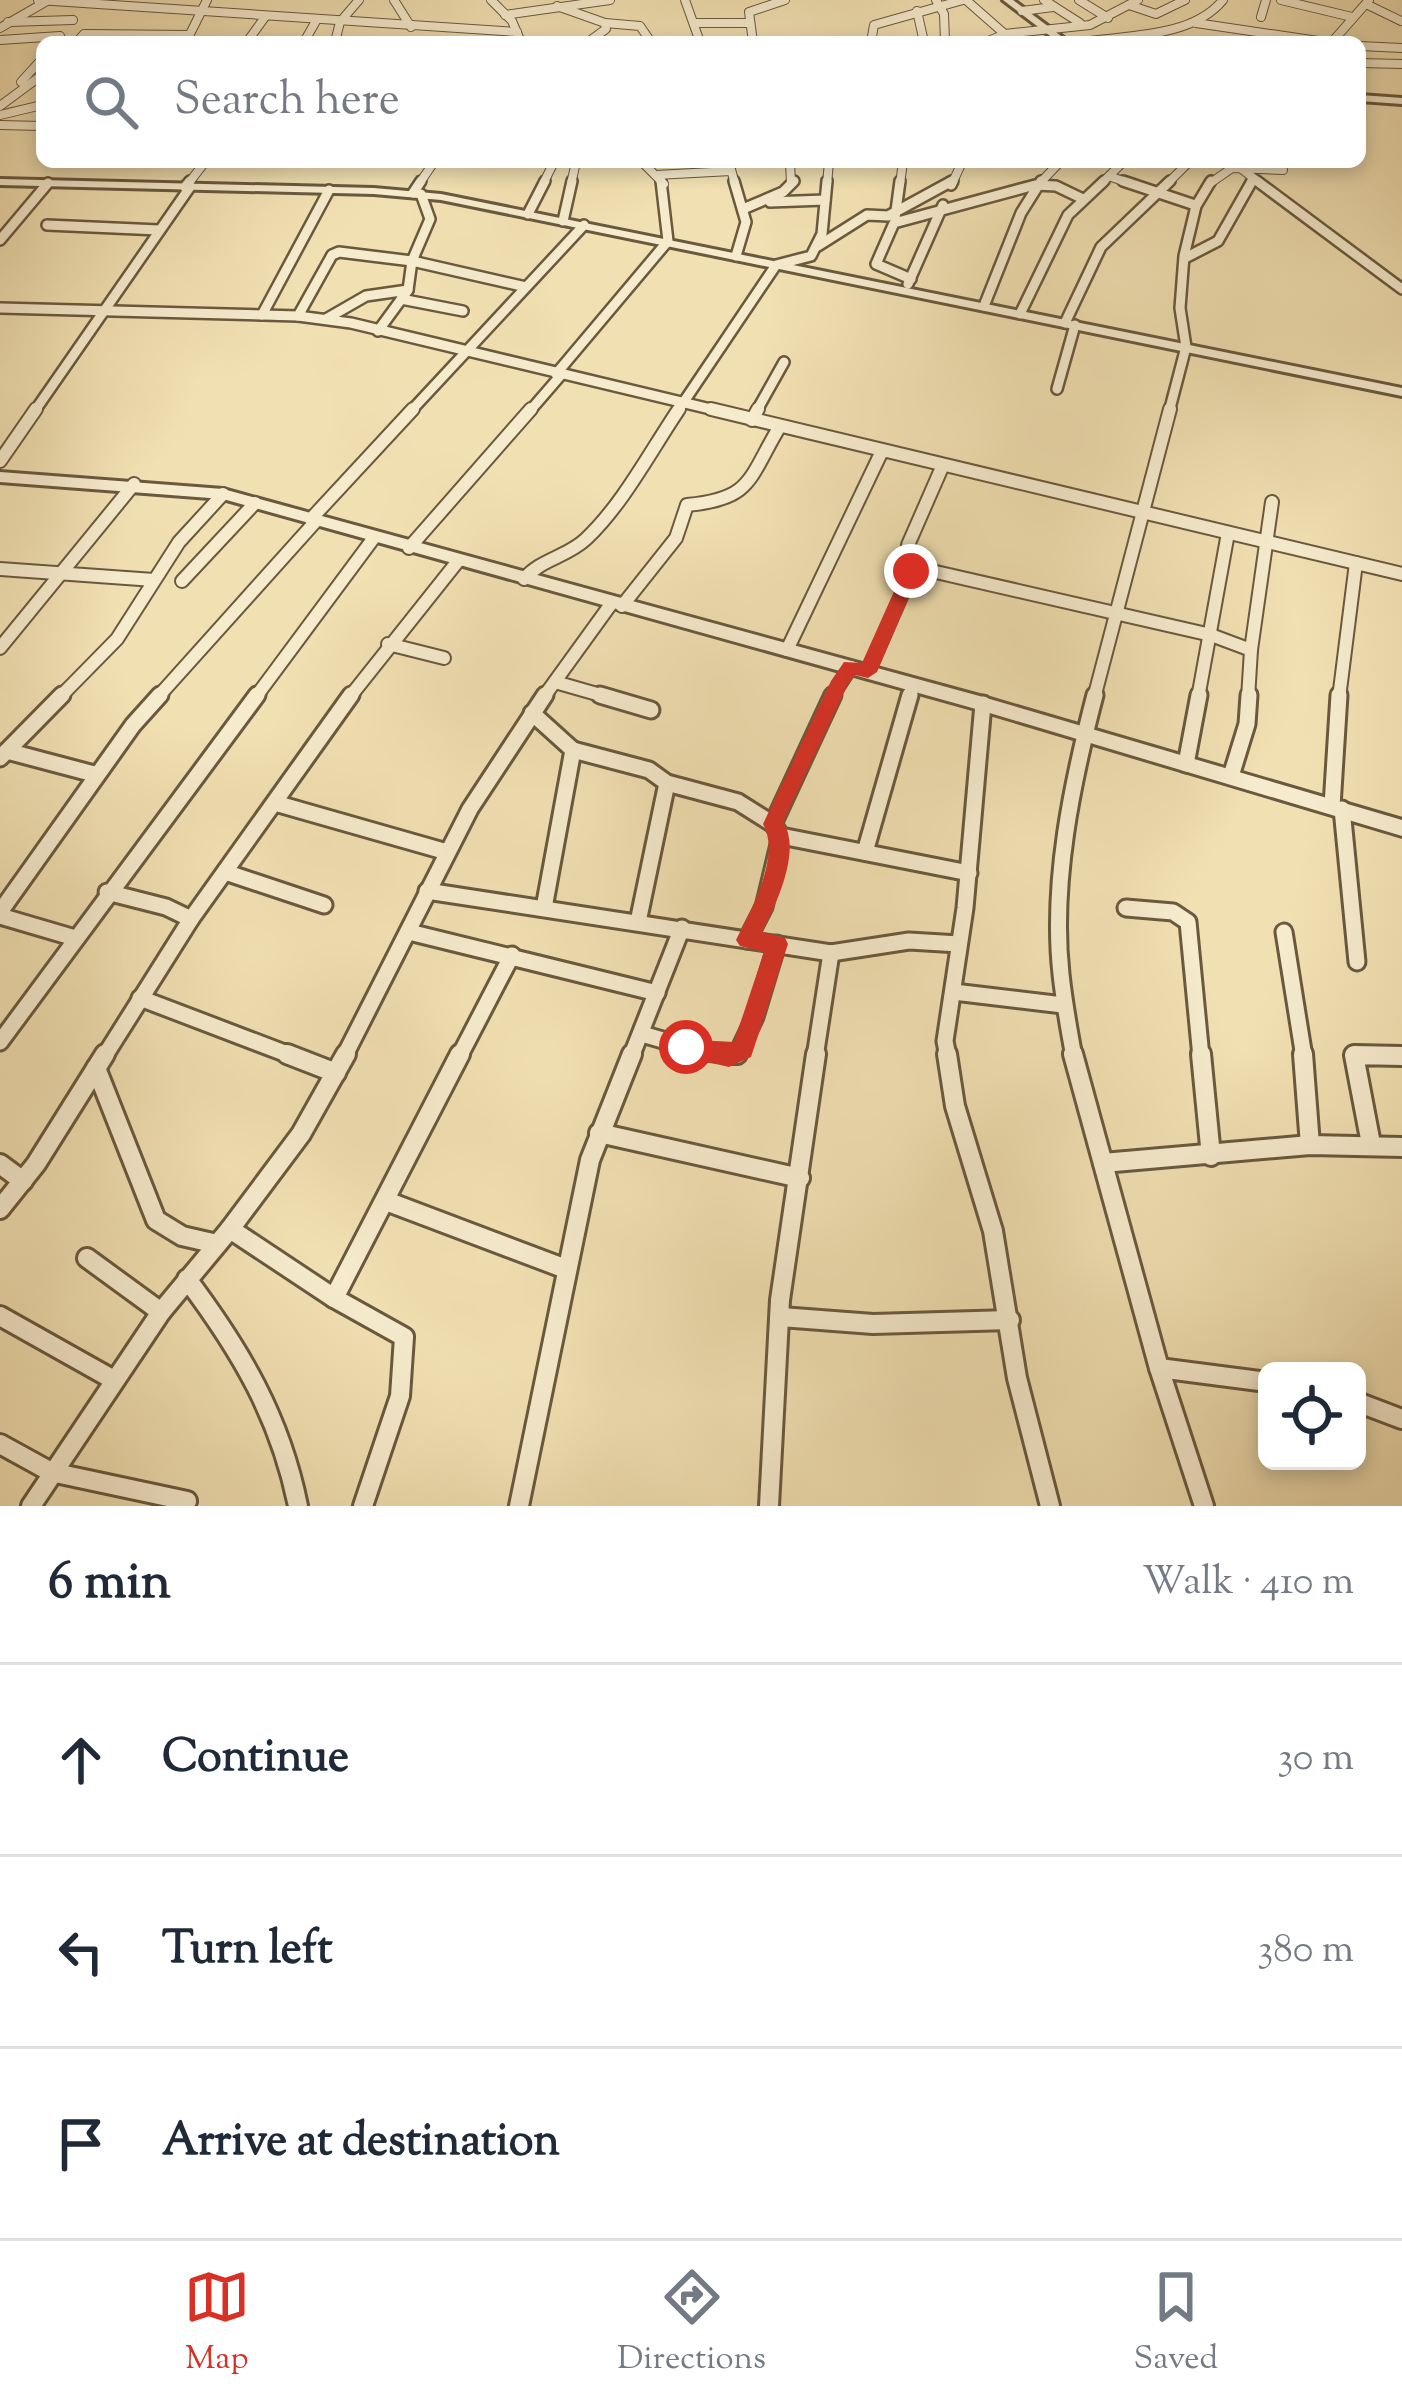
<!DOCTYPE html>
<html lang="en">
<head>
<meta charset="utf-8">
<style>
  :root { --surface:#fff; --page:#f6f6f7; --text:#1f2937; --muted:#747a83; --line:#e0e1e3; --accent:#d93025 }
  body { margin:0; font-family:"Sorts Mill Goudy",serif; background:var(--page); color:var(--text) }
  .controls { position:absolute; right:36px; bottom:36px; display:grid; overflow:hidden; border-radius:18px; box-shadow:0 6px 18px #0003 }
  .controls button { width:108px; height:108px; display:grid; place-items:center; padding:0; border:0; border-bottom:3px solid var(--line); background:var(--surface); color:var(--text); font:60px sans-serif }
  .stop { position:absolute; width:36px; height:36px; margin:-27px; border:9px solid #d93025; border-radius:50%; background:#fff }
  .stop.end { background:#d93025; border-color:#fff; box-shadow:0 3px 12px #0008 }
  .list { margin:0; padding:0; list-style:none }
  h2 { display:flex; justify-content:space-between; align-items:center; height:156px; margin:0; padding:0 48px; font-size:51px }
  h2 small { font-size:39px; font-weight:400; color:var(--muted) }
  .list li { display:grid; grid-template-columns:78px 1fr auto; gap:36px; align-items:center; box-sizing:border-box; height:192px; padding:0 48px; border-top:3px solid var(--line) }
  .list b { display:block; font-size:45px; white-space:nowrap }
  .list em { font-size:39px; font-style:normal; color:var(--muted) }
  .icon { flex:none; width:66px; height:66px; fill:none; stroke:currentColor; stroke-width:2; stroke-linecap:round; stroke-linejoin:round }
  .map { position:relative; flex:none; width:1402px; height:1506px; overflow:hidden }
  .search { position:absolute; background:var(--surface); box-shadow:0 6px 18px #0003; left:36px; right:36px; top:36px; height:132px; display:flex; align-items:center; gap:30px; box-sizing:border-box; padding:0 42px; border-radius:18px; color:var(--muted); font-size:45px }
  .sheet { height:732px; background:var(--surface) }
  nav { display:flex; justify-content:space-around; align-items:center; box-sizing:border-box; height:168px; border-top:3px solid var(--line); background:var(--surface); font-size:33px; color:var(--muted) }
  nav a { display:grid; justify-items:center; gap:6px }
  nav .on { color:var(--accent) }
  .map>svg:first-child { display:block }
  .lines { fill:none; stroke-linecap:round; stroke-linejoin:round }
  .minor-far4-casing { stroke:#6a593e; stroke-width:10 }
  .minor-far3-casing { stroke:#6a593e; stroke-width:14 }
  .minor-far2-casing { stroke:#6a593e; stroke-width:16 }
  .minor-far1-casing { stroke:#6a593e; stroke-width:21 }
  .minor-casing { stroke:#6a593e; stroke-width:24 }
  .tertiary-casing { stroke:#6a593e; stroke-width:6 }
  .minor-far4 { stroke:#f6ebcd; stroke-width:8 }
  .minor-far3 { stroke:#f6ebcd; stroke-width:9 }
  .minor-far2 { stroke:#f6ebcd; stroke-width:12 }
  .minor-far1 { stroke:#f6ebcd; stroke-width:15 }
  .minor { stroke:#f6ebcd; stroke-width:18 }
  .tertiary { fill:#f6ebcd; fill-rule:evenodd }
  .route { fill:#d93025 }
</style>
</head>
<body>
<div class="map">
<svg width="1402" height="1506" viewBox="0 0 1402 1506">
  <rect width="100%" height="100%" fill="#f1e0b2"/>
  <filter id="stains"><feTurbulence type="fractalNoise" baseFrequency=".00167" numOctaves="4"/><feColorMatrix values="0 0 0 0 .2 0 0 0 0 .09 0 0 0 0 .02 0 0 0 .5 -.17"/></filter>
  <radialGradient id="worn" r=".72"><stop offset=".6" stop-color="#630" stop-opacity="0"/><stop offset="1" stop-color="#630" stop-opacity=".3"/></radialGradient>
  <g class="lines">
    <defs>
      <g id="minor-far4">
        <path d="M38,0L517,32"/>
        <path d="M394,0L411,27"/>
        <path d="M491,0L512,21L521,42"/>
        <path d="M685,0L700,42"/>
        <path d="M936,0L944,14L945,42"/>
        <path d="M966,0L1007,36"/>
        <path d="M1044,0L1080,23"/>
        <path d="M1079,0L1108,18"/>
        <path d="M1281,0L1352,17"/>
        <path d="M1366,4L1401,21"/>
        <path d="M1129,5L1156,14L1185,0"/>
        <path d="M557,6L605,23L640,26L651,42"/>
        <path d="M917,11L924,42"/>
        <path d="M1022,11L1053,7"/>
        <path d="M505,15L610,0"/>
        <path d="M1261,17L1266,0"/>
        <path d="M8,22L73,20"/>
        <path d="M696,23H748"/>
        <path d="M1196,23L1325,42"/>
        <path d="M0,28L47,1"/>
        <path d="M0,40L60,36"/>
        <path d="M77,42L84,34L189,35"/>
        <path d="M186,42L207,0"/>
        <path d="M247,42L265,17"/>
        <path d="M304,42L316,21"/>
        <path d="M335,42L340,22L359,0"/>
        <path d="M588,42L606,29L605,23"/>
        <path d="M753,42L749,12L785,0"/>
        <path d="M871,42L874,25L963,0"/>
        <path d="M986,42L1005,34L1090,25L1138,0"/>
        <path d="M1082,42C1127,35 1192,38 1223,0"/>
        <path d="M1184,42H1204"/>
        <path d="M1332,42L1369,0"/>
        <path d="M1360,46L1402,48"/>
        <path d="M1360,63L1402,64"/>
        <path d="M21,82L42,59"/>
        <path d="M0,106L42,75"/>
        <path d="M0,115L42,105"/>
        <path d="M0,125L42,126"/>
        <path d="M642,162L664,184"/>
        <path d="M729,162L735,184"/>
        <path d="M790,162L791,184"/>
        <path d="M1238,166L1261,184"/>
        <path d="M656,175L731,171"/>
        <path d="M1109,176L1131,184"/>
        <path d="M188,184L205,162"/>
        <path d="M419,184L434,162"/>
        <path d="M543,184L554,162"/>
        <path d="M571,184L576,162"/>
        <path d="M827,184L829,162"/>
        <path d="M900,184L903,162"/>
        <path d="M947,184L953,180"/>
        <path d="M952,184L962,162"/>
        <path d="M1039,184L1060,162"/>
        <path d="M1101,184L1123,162"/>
        <path d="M1167,184L1189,162"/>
        <path d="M1209,184L1232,168L1283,170"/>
        <path d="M1250,184L1253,178"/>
      </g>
      <g id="minor-far3">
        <path d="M734,181L746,222L736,256"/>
        <path d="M1123,181L1195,205"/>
        <path d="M1257,181L1402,289"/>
        <path d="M951,185L953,181"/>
        <path d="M185,187L190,181"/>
        <path d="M413,193L421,181"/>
        <path d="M770,202L825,200"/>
        <path d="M743,209L783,192L794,181"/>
        <path d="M528,214L545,181"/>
        <path d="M895,218L900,181"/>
        <path d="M563,221L572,181"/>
        <path d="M47,225L159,230"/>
        <path d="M0,240L48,183"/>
        <path d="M818,246L867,215L888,216L952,181"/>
        <path d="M1187,257L1218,241L1252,181"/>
        <path d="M911,279L876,264L894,223L1035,185L1056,186L1081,198"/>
        <path d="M908,284L943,205"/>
        <path d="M401,299L463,311"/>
        <path d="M984,306L1021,213L1041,181"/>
        <path d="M0,308L298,316L351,323L723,412"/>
        <path d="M1020,314L1068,215L1104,181"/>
        <path d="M262,315L329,190"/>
        <path d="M298,316L332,255L339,252L412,261L526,287"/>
        <path d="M326,319L366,296L408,290"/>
        <path d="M1065,323L1101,247L1170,181"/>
        <path d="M378,331L408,290L412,261L430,219L421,194"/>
        <path d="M556,374L668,241L661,181"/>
        <path d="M1057,389L1075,325"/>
        <path d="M34,412L190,187"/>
        <path d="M410,412L584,225"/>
        <path d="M529,412L561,375"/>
        <path d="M677,412L776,265L811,256L822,234L827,181"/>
        <path d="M756,412L784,362"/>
        <path d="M1169,412L1186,347L1180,308L1184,256L1196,206L1211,181"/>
      </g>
      <g id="minor-far2">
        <path d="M711,409L1402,574"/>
        <path d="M752,420L758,409"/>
        <path d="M0,461L36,409"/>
        <path d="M311,519L413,409"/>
        <path d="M908,545L943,465"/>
        <path d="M409,548L531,409"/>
        <path d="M0,569L154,580"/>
        <path d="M524,579C541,559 567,557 586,539C623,504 650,452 679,409"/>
        <path d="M182,581L255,503"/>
        <path d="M622,606L676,538L687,505C753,499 748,479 780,426"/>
        <path d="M388,644L444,658"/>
        <path d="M0,648L134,484"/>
        <path d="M787,650L882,451"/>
        <path d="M1251,650L1272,502"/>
        <path d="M868,672L914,567L1211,635L1251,650L1248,698"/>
        <path d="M555,682L611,698"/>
        <path d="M59,698L117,639L179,542L223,494"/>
        <path d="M157,698L316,521"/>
        <path d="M255,698L373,539"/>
        <path d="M349,698L458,561"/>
        <path d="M543,698L611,604"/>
        <path d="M831,698L851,667"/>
        <path d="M909,698L913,685"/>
        <path d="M1094,698L1170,409"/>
        <path d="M1198,698L1228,533"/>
        <path d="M1339,698L1356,563"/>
      </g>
      <g id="minor-far1">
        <path d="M600,695L651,710"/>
        <path d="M532,713L573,750L544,908"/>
        <path d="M573,750L649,770L667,783L738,802L773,824L781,836L969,873"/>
        <path d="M7,751L94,774"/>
        <path d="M0,758L62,695"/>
        <path d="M1186,764L1199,695"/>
        <path d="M1231,776L1247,724L1249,695"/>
        <path d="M275,803L447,852"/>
        <path d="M1332,806L1339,695"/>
        <path d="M1342,809L1357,962"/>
        <path d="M773,824L833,695"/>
        <path d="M865,852L910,695"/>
        <path d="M225,872L324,905"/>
        <path d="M427,891L831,953L909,941L959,944"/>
        <path d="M107,892L166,907L191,919"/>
        <path d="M1126,908L1173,912L1188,922L1201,1057"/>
        <path d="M0,912L133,725L160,695"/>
        <path d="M0,916L75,938"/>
        <path d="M638,922L667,783"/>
        <path d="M409,932L657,993"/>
        <path d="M1284,932L1304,1057"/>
        <path d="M747,940L764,907L781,836"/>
        <path d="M954,992L1063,1005"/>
        <path d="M140,998L295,1057"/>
        <path d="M642,1034L704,1052L737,1055L755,1017L777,944"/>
        <path d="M0,1042L257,695"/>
        <path d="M104,1057L191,919L351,695"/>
        <path d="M344,1057L470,809L545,695"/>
        <path d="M459,1057L512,955"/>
        <path d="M631,1057L682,928"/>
        <path d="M815,1057L831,953"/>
        <path d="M948,1057L945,1041L965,908L983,704"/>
        <path d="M1074,1057C1069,1030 1064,1002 1061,974C1051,883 1072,783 1095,695"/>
        <path d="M1354,1057L1402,1056"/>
      </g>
      <g id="minor">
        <path d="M287,1054L336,1073"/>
        <path d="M729,1054H737"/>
        <path d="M947,1054L955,1106L993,1231L1017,1378L1050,1506"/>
        <path d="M1073,1054L1159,1368L1204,1506"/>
        <path d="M1201,1054L1211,1156"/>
        <path d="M1303,1054L1310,1145"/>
        <path d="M96,1068L156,1220L182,1236L217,1244"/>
        <path d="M599,1133L800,1178"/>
        <path d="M1371,1144L1354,1055L1402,1056"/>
        <path d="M1103,1163L1310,1145L1402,1147"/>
        <path d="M0,1164L23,1181"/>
        <path d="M386,1201L566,1269"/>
        <path d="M0,1209L36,1164L105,1054"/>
        <path d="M230,1229L301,1134L346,1054"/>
        <path d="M87,1258L161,1312"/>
        <path d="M187,1279C241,1351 280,1417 298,1506"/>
        <path d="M334,1298L460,1054"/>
        <path d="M0,1316L114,1380"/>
        <path d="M781,1317L873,1324L1010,1320"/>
        <path d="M1159,1368L1267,1382"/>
        <path d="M1357,1402L1402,1419"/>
        <path d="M0,1444L51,1472L187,1501"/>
        <path d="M31,1506L161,1312L230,1229L334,1298L404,1337L400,1396L363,1506"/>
        <path d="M519,1506L590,1160L632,1054"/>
        <path d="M769,1506L780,1300L816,1054"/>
      </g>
      <g id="tertiary">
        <path d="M1003,0H1013L1069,42H1058Z"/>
        <path d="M1360,95L1402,98V104L1360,101Z"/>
        <path d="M0,179L374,188L441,194L1402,388V396L441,200L374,194L0,185Z"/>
        <path d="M0,472L223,489L983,697L1402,820V836L983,711L223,499L0,482Z"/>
      </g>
    </defs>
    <use href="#minor-far4" class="minor-far4-casing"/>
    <use href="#minor-far3" class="minor-far3-casing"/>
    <use href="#minor-far2" class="minor-far2-casing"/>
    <use href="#minor-far1" class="minor-far1-casing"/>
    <use href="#minor" class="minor-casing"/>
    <use href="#tertiary" class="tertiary-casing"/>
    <use href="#minor-far4" class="minor-far4"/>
    <use href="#minor-far3" class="minor-far3"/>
    <use href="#minor-far2" class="minor-far2"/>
    <use href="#minor-far1" class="minor-far1"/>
    <use href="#minor" class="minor"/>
    <use href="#tertiary" class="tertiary"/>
  </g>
  <path class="route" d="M905,567L920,571L877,672L868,678L855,675L848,684L783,822C802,850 776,905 762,932L785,938L788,944L751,1057L729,1067L677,1055V1039L734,1042L764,952L740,946L736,940C752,908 781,856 763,824L831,681L844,662L862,663Z"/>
  <rect width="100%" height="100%" filter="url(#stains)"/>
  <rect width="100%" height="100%" fill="url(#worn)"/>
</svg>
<div class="controls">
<button><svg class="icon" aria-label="locate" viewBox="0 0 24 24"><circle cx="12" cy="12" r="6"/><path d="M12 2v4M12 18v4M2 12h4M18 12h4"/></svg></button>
</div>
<div class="stop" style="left:686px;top:1047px"></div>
<div class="stop end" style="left:911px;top:571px"></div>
<div class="search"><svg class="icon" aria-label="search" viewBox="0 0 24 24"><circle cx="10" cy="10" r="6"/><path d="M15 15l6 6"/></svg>Search here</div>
</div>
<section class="sheet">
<h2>6 min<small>Walk · 410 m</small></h2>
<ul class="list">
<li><svg class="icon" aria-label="ahead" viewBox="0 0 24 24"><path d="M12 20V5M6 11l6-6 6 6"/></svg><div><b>Continue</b></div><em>30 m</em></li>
<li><svg class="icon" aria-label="left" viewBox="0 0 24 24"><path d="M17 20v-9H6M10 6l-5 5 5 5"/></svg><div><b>Turn left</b></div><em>380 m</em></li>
<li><svg class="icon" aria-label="arrive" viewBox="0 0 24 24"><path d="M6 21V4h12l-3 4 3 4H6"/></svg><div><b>Arrive at destination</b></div></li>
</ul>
</section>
<nav>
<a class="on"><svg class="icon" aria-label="map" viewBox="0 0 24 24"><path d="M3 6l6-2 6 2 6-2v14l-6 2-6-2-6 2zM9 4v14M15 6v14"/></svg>Map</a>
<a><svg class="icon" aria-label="directions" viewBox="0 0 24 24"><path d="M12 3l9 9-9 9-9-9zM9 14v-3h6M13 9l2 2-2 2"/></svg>Directions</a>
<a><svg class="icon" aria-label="saved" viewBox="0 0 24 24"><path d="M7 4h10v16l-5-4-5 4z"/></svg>Saved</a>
</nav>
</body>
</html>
